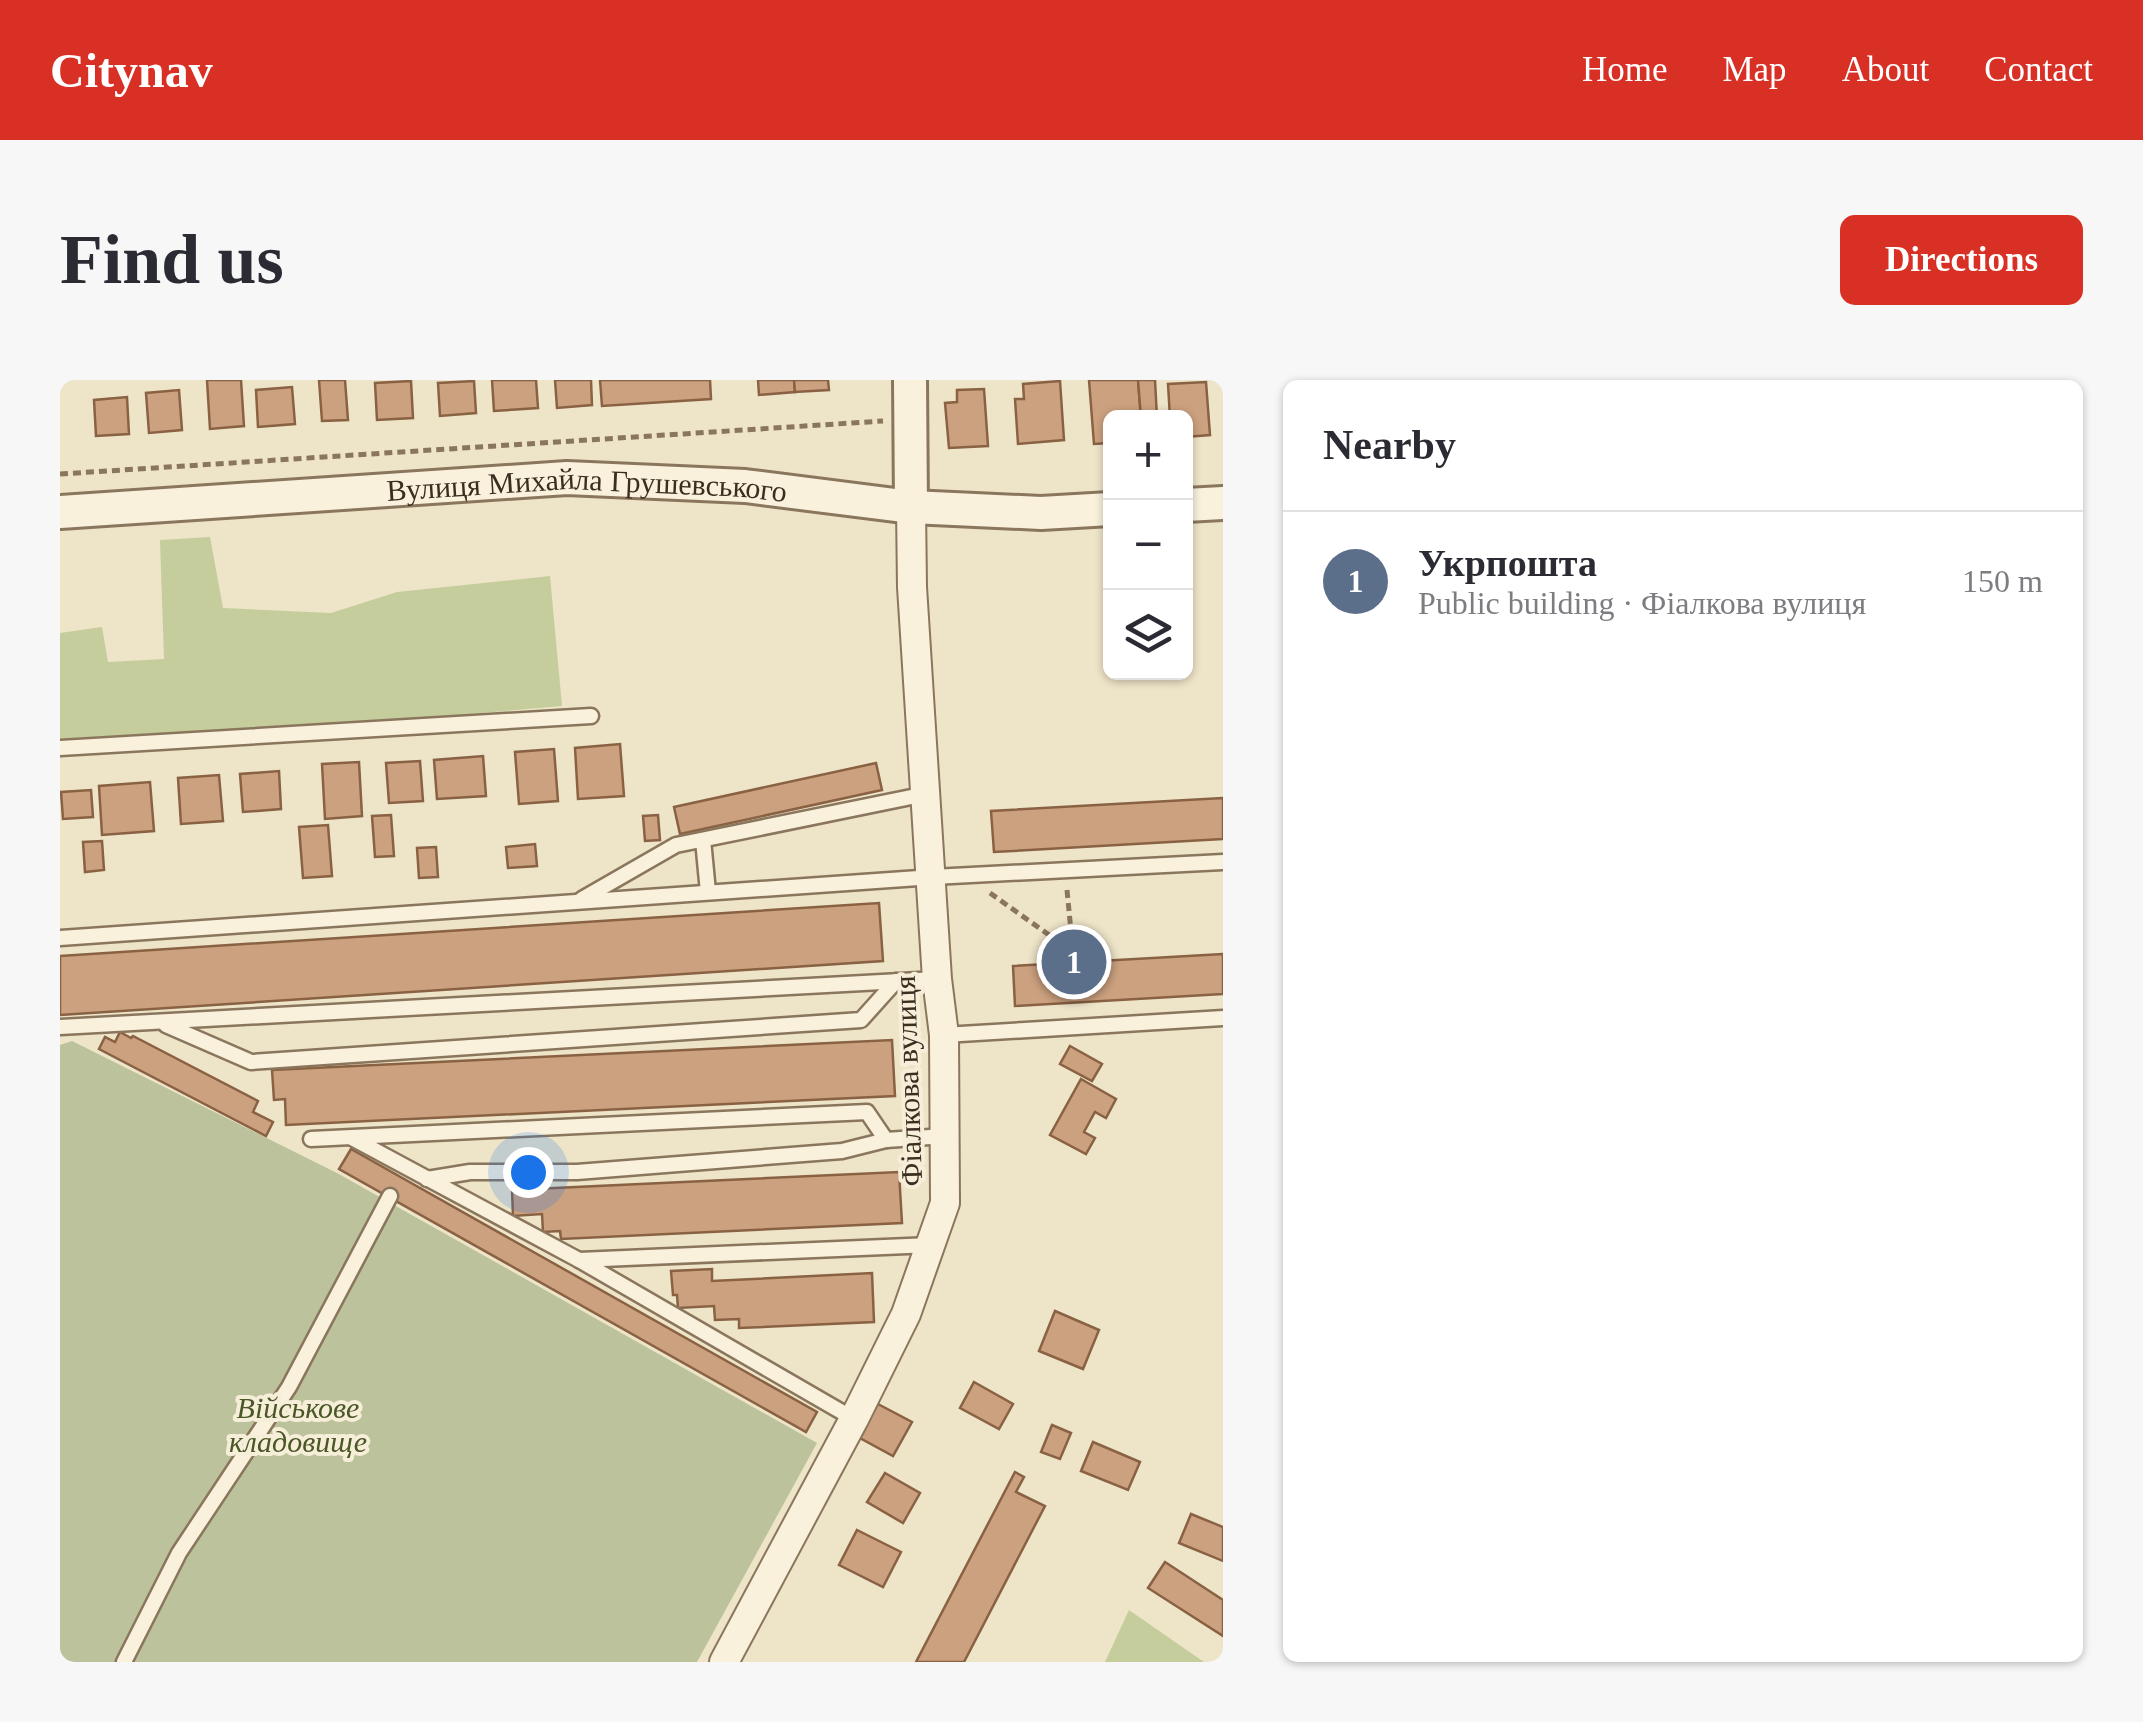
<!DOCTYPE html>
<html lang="en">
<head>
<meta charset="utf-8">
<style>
  :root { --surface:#fff; --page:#f7f7f7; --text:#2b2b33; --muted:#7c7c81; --line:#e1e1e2; --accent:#d93025 }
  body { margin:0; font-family:"Times New Roman",serif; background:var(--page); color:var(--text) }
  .controls { position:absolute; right:30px; top:30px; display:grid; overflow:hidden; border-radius:15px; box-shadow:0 2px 8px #0004 }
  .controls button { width:90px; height:90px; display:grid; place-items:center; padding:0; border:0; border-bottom:2px solid var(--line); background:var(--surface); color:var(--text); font:50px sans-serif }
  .you { position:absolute; left:468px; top:792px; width:35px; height:35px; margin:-25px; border:8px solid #fff; border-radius:50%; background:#1a73e8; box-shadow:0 0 0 15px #1a73e833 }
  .badge { display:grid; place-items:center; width:65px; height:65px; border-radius:50%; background:var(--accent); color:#fff; font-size:32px; font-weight:700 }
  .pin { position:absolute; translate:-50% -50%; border:5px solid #fff; box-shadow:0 2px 10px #0006 }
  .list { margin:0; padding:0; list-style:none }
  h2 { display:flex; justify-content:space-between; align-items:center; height:130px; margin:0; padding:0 40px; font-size:42px }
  h2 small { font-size:32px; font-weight:400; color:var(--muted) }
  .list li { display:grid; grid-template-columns:65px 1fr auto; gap:30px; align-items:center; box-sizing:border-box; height:140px; padding:0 40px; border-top:2px solid var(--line) }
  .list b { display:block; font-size:38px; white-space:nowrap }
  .list p { margin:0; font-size:32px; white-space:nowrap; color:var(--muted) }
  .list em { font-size:32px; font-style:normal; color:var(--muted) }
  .icon { flex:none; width:55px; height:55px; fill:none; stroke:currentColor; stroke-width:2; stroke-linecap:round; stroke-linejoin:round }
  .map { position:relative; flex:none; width:1163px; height:1282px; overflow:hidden; border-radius:15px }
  header { display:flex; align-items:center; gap:60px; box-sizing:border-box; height:140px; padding:0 50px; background:var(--accent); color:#fff }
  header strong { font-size:48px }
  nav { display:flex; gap:55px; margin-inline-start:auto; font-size:35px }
  .intro { display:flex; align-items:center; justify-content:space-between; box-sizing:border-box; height:240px; padding:0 60px }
  h1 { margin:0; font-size:70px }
  .button { padding:25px 45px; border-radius:15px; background:var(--accent); color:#fff; font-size:35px; font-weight:700 }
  main { display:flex; gap:60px; padding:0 60px }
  aside { flex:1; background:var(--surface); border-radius:15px; box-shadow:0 2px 8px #0004 }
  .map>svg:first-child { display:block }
  .green { fill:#c6cd9c }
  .cemetery { fill:#bcc29b }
  .building { fill:#cca17f; stroke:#896143; stroke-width:2.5 }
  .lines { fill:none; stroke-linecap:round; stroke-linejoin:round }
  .service-casing { stroke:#8a765d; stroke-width:19 }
  .minor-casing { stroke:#8a765d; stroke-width:32 }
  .tertiary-casing { stroke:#8a765d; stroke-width:38 }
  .path { stroke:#8a765d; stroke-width:5; stroke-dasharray:8 5; stroke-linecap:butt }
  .service { stroke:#f9f1dc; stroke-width:14 }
  .minor { stroke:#f9f1dc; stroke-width:28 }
  .tertiary { stroke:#f9f1dc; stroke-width:32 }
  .labels { text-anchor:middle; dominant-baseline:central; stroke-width:8; stroke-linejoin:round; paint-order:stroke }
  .street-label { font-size:30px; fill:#3b2e20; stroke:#f6eed8 }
  .park-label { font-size:30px; font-style:italic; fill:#4a5727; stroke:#f6eed8 }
</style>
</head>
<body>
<header>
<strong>Citynav</strong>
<nav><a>Home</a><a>Map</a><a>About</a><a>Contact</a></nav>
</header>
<div class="intro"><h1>Find us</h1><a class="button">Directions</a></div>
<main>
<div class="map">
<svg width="1163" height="1282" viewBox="0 0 1163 1282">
  <rect width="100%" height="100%" fill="#eee4c8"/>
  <g class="green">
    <path d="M150,157L163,228L271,233L337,212L490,196L502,326L374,337L0,359V253L42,247L48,282L104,279L100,160Z"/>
    <path d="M1069,1230L1144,1282H1045Z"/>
  </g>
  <path class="cemetery" d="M12,661L277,793L757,1063L637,1282H0V665Z"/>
  <g class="building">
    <path d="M147,0H181L184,46L150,49Z"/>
    <path d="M259,0H285L288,40L262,41Z"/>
    <path d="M432,0H476L478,28L434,31Z"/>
    <path d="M495,0H531L532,25L497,28Z"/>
    <path d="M540,0H650L651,19L542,26Z"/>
    <path d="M698,0H734L735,12L699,15Z"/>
    <path d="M734,0H768L769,10L735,12Z"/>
    <path d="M1029,0H1078L1081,38H1050V63L1034,64Z"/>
    <path d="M1078,0H1095L1097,38H1081Z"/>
    <path d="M351,1L353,38L317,40L315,3Z"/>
    <path d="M414,1L416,33L380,36L378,3Z"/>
    <path d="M1000,1L1004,60L958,64L955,19H964L963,4Z"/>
    <path d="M1146,2L1150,55L1126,57V38H1110L1108,4Z"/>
    <path d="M232,7L235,44L198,47L196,10Z"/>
    <path d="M924,9L928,66L889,68L885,23L897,22V10Z"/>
    <path d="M119,10L122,50L89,53L86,13Z"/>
    <path d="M67,17L69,54L36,56L34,20Z"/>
    <path d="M560,364L564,416L518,419L515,368Z"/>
    <path d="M494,369L498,421L459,424L455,372Z"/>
    <path d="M423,376L426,416L377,419L374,380Z"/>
    <path d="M360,381L363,421L329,423L326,383Z"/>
    <path d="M299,382L302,436L265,439L262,384Z"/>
    <path d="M816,383L822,410L620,454L614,427Z"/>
    <path d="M219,391L221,429L183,432L180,394Z"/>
    <path d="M159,395L163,441L121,444L118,398Z"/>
    <path d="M90,402L94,451L42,455L39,406Z"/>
    <path d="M31,410L33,437L3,439L1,412Z"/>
    <path d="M1163,418V459L934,472L931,431Z"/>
    <path d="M331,435L334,476L315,477L312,436Z"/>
    <path d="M598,435L600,460L585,461L583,436Z"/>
    <path d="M268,445L272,496L243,498L239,447Z"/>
    <path d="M42,461L44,490L25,492L23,462Z"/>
    <path d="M475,464L477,486L448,488L446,467Z"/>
    <path d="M376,467L378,497L359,498L357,468Z"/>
    <path d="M819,523L823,581L0,635V576Z"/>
    <path d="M1163,574V614L955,626L953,586Z"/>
    <path d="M60,652L71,658L73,656L198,721L193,732L213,742L206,756L39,669L45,657L55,662Z"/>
    <path d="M832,660L835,716L226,745L225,719L214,720L212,690Z"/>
    <path d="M1010,666L1042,684L1032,701L1000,684Z"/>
    <path d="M1021,699L1056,719L1046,738L1035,732L1024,752L1035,758L1026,774L990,755Z"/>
    <path d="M291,769L757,1032L746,1052L279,789Z"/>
    <path d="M839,792L842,843L501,859L500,851L483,852L482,834L453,836L452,810Z"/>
    <path d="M652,889V901L812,893L814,942L679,948V939L655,940L654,926L618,928L617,915H613L611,891Z"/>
    <path d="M995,931L1039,950L1023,989L979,971Z"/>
    <path d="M914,1002L953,1024L939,1049L900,1028Z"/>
    <path d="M816,1023L852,1042L833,1076L798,1057Z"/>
    <path d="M992,1045L1011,1053L1000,1079L981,1072Z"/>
    <path d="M1033,1062L1080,1082L1068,1110L1021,1091Z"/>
    <path d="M955,1092L964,1097L956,1112L985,1126L904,1282H856Z"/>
    <path d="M825,1093L860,1113L843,1143L807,1122Z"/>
    <path d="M1131,1134L1163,1147V1181L1119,1163Z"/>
    <path d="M797,1150L841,1172L823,1207L779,1185Z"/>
    <path d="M1105,1182L1163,1220V1256L1088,1208Z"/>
  </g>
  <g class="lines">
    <defs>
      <g id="service">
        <path d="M0,368L531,336"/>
        <path d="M643,460L648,512"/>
        <path d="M522,519L616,465L866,414"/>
        <path d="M0,558L873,497L1163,482"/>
        <path d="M106,645L191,682L801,640L836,601"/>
        <path d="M0,647L877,599"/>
        <path d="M884,655L1163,638"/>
        <path d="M292,758L519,880L794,1039"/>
        <path d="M251,759L807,732L826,760L885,756"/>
        <path d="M367,799L410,792H517L782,771L826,760"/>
        <path d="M519,880L871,865"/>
        <path d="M64,1282L119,1173L229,1007L330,816"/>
      </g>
      <path id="minor" d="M664,1282L794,1039L846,934L885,823L884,655L877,599L852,207L851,127"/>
      <g id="tertiary">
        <path d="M850,0L851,127"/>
        <path d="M1126,125L1163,123"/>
        <path id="s1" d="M0,132L507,98L685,106L851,127L981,133L1050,129"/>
      </g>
    </defs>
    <use href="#service" class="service-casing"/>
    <use href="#minor" class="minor-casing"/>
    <use href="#tertiary" class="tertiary-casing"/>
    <g class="path">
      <path d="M0,94L823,41"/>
      <path d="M1007,510L1014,582"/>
      <path d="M930,513L1013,572"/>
    </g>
    <use href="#service" class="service"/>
    <use href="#minor" class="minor"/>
    <use href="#tertiary" class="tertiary"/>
  </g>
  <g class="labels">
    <g class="street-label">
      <text stroke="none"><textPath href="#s1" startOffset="528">Вулиця Михайла Грушевського</textPath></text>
      <text transform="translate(848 701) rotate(-92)">Фіалкова вулиця</text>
    </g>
    <g class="park-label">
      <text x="238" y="1027">Військове<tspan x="238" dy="34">кладовище</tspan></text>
    </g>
  </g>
</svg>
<div class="controls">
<button>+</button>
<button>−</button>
<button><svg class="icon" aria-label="layers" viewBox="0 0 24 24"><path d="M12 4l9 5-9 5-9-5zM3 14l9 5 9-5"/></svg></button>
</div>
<div class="you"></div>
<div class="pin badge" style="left:1014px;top:582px;background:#5c6f8a">1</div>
</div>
<aside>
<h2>Nearby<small></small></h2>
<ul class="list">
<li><span class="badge" style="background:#5c6f8a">1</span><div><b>Укрпошта</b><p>Public building · Фіалкова вулиця</p></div><em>150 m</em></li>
</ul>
</aside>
</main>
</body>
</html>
